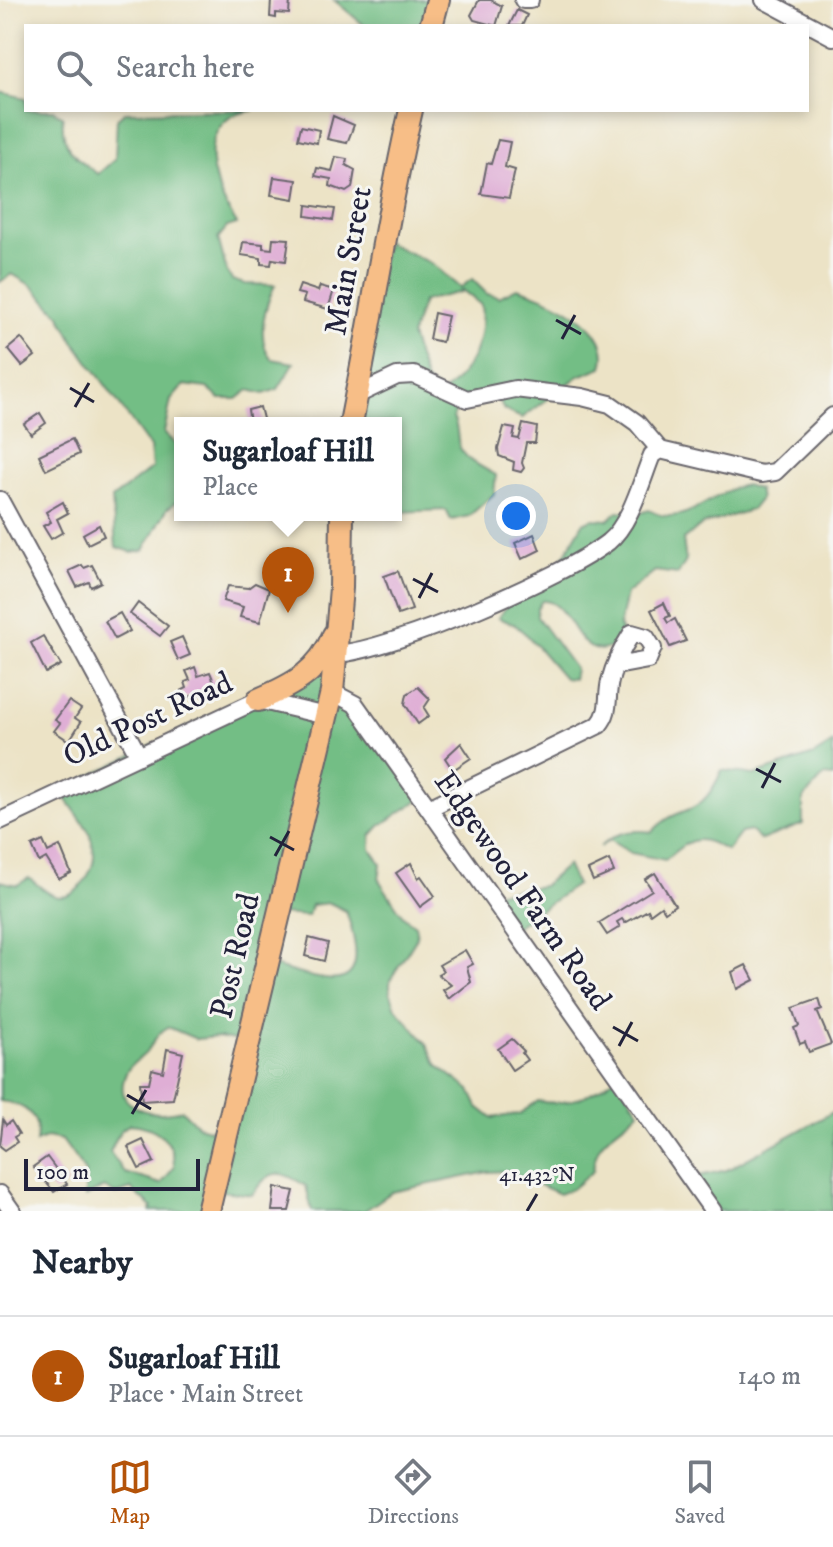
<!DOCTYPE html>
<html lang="en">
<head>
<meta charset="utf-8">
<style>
  :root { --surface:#fff; --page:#f6f6f7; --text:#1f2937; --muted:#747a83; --line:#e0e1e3; --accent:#b45309 }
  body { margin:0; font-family:"IM FELL DW Pica",serif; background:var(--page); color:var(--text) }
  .scale { position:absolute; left:24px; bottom:20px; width:176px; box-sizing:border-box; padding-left:8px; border:4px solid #22223b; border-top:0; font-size:22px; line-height:28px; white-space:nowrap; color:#22223b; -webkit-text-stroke:6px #f6f6f2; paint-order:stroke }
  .you { position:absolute; left:516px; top:516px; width:28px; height:28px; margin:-20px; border:6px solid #fff; border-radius:50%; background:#1a73e8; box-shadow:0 0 0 12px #1a73e833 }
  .badge { display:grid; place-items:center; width:52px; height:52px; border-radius:50%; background:var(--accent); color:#fff; font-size:26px; font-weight:700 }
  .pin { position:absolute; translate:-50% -66px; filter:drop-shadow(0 2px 4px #0008) }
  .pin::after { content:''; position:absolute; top:42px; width:28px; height:24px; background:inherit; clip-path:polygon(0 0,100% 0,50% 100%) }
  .popup { position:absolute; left:174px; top:417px; width:228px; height:104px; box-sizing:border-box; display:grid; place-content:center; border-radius:0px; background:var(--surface); filter:drop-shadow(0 2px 6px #0005); font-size:26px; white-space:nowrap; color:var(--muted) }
  .popup b { font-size:30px; color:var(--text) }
  .popup::after { content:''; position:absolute; left:50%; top:100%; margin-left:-16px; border:16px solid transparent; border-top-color:var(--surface) }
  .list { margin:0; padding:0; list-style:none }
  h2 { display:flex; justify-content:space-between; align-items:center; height:104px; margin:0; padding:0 32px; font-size:34px }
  h2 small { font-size:26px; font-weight:400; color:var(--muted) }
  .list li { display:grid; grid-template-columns:52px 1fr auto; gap:24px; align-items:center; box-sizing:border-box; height:120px; padding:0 32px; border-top:2px solid var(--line) }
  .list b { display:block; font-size:30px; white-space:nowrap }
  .list p { margin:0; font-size:26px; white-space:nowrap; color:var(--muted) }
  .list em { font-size:26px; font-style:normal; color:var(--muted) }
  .icon { flex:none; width:44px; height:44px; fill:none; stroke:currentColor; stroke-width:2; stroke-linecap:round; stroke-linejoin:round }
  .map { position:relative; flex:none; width:833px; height:1211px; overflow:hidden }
  .search { position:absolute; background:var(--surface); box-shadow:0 4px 12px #0003; left:24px; right:24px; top:24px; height:88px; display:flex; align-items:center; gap:20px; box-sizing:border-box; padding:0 28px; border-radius:0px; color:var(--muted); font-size:30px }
  .sheet { height:224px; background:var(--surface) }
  nav { display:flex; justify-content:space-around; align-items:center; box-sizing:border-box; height:112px; border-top:2px solid var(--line); background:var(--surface); font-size:22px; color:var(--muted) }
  nav a { display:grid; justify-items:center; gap:4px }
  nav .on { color:var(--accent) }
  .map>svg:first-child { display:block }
  .forest { fill:#73be85; stroke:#4a7060; stroke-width:2; fill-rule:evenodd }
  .building { fill:#dfaed5 }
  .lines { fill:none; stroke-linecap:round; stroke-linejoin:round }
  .minor-casing { stroke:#69666c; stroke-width:20 }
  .major-casing { stroke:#69666c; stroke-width:26 }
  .minor { stroke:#fff; stroke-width:16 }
  .major { stroke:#f7be87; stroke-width:22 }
  .ticks { fill:none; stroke:#22223b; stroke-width:3 }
  .labels { text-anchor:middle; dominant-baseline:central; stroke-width:6; stroke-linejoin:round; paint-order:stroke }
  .street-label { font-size:32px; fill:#22223b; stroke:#f6f6f2 }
  .ticks-label { font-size:20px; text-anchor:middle; fill:#22223b; stroke:#f6f6f2; stroke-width:6; stroke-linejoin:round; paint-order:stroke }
</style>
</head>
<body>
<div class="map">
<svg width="833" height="1211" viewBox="0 0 833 1211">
  <rect width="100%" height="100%" fill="#f6f6f2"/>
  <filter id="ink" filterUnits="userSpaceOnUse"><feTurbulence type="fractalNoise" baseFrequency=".0125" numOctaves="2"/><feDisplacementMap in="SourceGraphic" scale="16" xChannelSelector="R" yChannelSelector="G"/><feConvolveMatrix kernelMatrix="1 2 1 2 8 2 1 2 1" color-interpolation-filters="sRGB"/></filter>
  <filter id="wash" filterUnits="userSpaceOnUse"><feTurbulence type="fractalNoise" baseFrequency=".006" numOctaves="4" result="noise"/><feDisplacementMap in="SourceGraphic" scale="32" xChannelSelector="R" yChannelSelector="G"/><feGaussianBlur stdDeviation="1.8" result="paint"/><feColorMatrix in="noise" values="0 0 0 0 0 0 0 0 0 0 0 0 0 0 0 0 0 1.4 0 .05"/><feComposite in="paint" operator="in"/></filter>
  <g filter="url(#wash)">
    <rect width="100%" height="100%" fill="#ece3c6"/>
    <g class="forest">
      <path d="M334,0H438L432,26H365Z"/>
      <path d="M0,92L26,98V110H53L63,117C60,147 75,158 98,174L115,159L117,119L124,112L254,110C247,112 235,113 229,118C195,143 218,197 237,224L227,227L218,238L227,272L232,280L244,284L275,285C265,305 255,341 272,359L294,363L278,389L264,394L249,390L237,399H220L207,388L184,385L171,400L164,433L179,448L180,499L167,509L144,550L132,552L116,547L112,499L152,468L150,447L73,340L60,315L32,286L12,274L0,282Z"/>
      <path d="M386,242L433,264L460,288L472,279L487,294L499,297L517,288C547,296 616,325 602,367L579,376L522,418L504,410L495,394L461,398L453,418C459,428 456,435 459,445C463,459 484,468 496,475L494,494L469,516L451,520L446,510L396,512V423H350ZM461,289L481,305C485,342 471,370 443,393L426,382L411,336L423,301L461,292Z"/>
      <path d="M745,485L758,489L760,499L751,510L702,525L683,540L686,561L678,574L655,571L626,594L619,626L625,639C574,678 575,598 542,601L537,608V617L575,669L573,679L564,678L528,636L514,624L498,618L510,602L561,561L583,523L592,519L608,520L618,511L638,514L649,510C684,531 712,491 745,485Z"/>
      <path d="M318,662L420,799L380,826L371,836V849L381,864L379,880L403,916L415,925L417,937L390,980V992L396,1008L427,1044L438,1066L470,1090L478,1107L492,1118L519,1114L538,1101C568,1107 592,1095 616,1077L639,1111C615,1135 596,1135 593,1171L572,1189L559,1194L507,1171L488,1172L392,1192L364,1211H312L306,1186C278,1169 271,1168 252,1195L215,1190L206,1211H151L152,1207L131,1189L116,1194L104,1187L85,1197V1172L62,1140L47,1137L36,1142C41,1115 25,1104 0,1101V881L17,885L29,878C37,884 46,893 55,896C75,903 94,872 94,856C94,851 91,837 89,832C88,829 66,799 61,791ZM330,903L346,911C377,1003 327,982 267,964L278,914L308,916L311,905ZM168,1027L196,1039L218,1037L245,1042L224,1133L198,1126L182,1110C156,1118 110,1111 126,1073C131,1062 142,1059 148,1050C156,1039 156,1034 168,1027ZM130,1124C155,1126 175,1139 174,1167L161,1184L125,1173L110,1152L120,1131Z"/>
      <path d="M833,743V777L824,776L803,799V824L761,840L750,831L741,833L727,851C696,833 691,838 665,860L631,853L609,840L600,847C614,832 632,829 652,832C681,800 699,824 722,770L754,775L814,755Z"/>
      <path d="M567,865L576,885L515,927L491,893L543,886Z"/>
      <path d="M833,1112V1211H712L690,1178L727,1170Z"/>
    </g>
    <g id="blocks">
      <g class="building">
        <path d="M271,0H290L289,14L276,13V18L270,17Z"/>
        <path d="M479,0H491L502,6L496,26L474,20L471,15Z"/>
        <path d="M517,10L527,15L522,26H509Z"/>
        <path d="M333,116L354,125L347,143L327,139Z"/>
        <path d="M301,126L319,130L317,143L298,139Z"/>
        <path d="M498,140L510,142L505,167L515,170L509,198L481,194L487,163L491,164Z"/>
        <path d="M336,157L347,159L346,165L355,170L352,188L346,192L330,186L331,179L315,176L317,168L332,171Z"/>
        <path d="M274,177L297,180L294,199L271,195Z"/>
        <path d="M307,205L335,209L333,220L306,216Z"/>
        <path d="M273,238L289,239L286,261L272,259L271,265L261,264V258L241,255L243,242L263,244V248L272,249Z"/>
        <path d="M300,285L318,291L320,286L334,290L328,309L303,302L305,295L297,293Z"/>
        <path d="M434,313L448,316L442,342L429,339Z"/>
        <path d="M21,338L35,356L22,366L8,349Z"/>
        <path d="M260,407L264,423L250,422L248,410Z"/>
        <path d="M40,413L46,423L31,434L24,424Z"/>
        <path d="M523,424L537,427L535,443H526L522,463L524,468L521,472L513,470L514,462L499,456L498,449L504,427L515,429L513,438L519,439Z"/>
        <path d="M72,439L79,454L46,470L39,455Z"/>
        <path d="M63,502L68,513L57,519L63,532L51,539L43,526L51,522L46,512Z"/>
        <path d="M99,525L104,536L88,544L83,534Z"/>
        <path d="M534,534L540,550L522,559L515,543Z"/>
        <path d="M82,565L84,568L92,565L101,582L91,587L89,582L77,587L69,571Z"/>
        <path d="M398,571L412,610L398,615L384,576Z"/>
        <path d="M255,583L269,589L260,622L240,617L243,607L223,601L228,586L248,588Z"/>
        <path d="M138,603L168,626L160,636L130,614Z"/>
        <path d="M664,603L670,616L665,618L668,623L675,619L686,641L670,647L651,610Z"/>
        <path d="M120,613L130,631L115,639L105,621Z"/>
        <path d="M43,636L61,665L46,673L31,643Z"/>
        <path d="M182,637L190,655L178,660L170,642Z"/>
        <path d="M195,667L198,676L210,672L215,684L205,693L184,698L181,691L187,688L185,682L190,680L186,671Z"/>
        <path d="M418,687L430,699L424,708L429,716L418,724L405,704L407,694Z"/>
        <path d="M69,701L81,709L75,718L81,722L69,741L54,731L60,723L55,720Z"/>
        <path d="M461,743L471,758L453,770L445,758Z"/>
        <path d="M43,841L48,852L60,846L71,873L59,879L46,858L39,862L32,846Z"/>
        <path d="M609,860L614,872L593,881L588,870Z"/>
        <path d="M411,863L418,878L421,876L435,896L420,907L396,873Z"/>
        <path d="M655,873L675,905L665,912L661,906L650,914L648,910L625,923L622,919L617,922L620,927L607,935L599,923L652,890L645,879Z"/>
        <path d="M309,938L328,943L324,961L305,956Z"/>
        <path d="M465,950L473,964L467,967L471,982L449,999L443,990L451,985L438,974L443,971L439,965Z"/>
        <path d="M746,965L754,980L737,989L732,972Z"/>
        <path d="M819,999L822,1009L817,1011L831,1044L809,1052L805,1042L800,1044L794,1028L799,1026L793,1008Z"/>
        <path d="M512,1039L524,1051L522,1053L527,1060L512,1070L498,1049Z"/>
        <path d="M167,1049L183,1053L173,1099L142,1101L140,1083H149L152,1069L163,1072Z"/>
        <path d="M3,1120L6,1125L11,1121L19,1134L14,1137L17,1142L5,1150L0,1146Z"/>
        <path d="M143,1140L154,1162L139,1169L128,1147Z"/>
        <path d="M47,1157L67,1184L54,1192L33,1167Z"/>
        <path d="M275,1187L294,1191L289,1211H272Z"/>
      </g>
    </g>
  </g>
  <g filter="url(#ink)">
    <use href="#blocks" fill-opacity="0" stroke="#69666c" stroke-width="2"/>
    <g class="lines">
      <defs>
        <g id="minor">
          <path d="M523,0H530"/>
          <path d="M764,0L833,37"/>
          <path d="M357,395L397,376L414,375L467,399L515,389L582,397L610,404L637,423L660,450"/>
          <path d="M0,500L139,756"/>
          <path d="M337,654C393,650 563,577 608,542C631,523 641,482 652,455L660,450L761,474L775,472L833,416"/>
          <path d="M332,692L355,704L713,1211"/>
          <path d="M429,808L599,725C611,711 606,698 610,681C614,665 623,647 632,633L646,637L653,648L648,660L616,666"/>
          <path d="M0,821L258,700L326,716"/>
          <path d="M0,1194L12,1211"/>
        </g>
        <g id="major">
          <path d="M431,26L438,0"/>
          <path d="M351,423C372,319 387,213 411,110"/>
          <path d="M258,700C293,685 319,672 334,635"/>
          <path d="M208,1211L332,692L341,588L342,515"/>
        </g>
      </defs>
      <use href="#minor" class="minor-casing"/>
      <use href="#major" class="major-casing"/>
      <use href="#minor" class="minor"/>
      <use href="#major" class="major"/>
    </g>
  </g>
  <path class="ticks" d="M556,320L581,334M562,339L575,315M70,388L94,402M75,407L89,383M413,579L438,592M419,598L432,573M756,769L781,782M762,788L775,763M270,837L294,850M275,856L289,831M613,1027L638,1041M619,1046L632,1022M127,1095L151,1109M132,1114L146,1090M527,1211L537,1194"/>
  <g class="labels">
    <g class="street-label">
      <text transform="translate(349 261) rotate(-80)">Main Street</text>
      <text transform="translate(148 720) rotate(-25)">Old Post Road</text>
      <text transform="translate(522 891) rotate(55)">Edgewood Farm Road</text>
      <text transform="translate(236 956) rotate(-77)">Post Road</text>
    </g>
  </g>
  <g class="ticks-label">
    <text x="537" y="1181">41.432°N</text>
  </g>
</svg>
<div class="scale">100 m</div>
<div class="you"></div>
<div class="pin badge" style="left:288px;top:613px">1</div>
<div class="popup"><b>Sugarloaf Hill</b>Place</div>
<div class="search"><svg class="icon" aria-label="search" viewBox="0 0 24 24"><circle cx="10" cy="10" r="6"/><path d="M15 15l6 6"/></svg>Search here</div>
</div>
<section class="sheet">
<h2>Nearby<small></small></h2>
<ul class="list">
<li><span class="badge">1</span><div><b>Sugarloaf Hill</b><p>Place · Main Street</p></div><em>140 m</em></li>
</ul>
</section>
<nav>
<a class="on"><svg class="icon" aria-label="map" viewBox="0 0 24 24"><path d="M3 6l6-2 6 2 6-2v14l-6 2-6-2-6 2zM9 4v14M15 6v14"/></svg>Map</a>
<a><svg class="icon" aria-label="directions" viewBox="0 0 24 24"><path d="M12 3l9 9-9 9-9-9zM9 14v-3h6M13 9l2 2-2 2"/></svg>Directions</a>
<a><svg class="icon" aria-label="saved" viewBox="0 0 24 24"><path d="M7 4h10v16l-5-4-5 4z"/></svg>Saved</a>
</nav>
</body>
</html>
